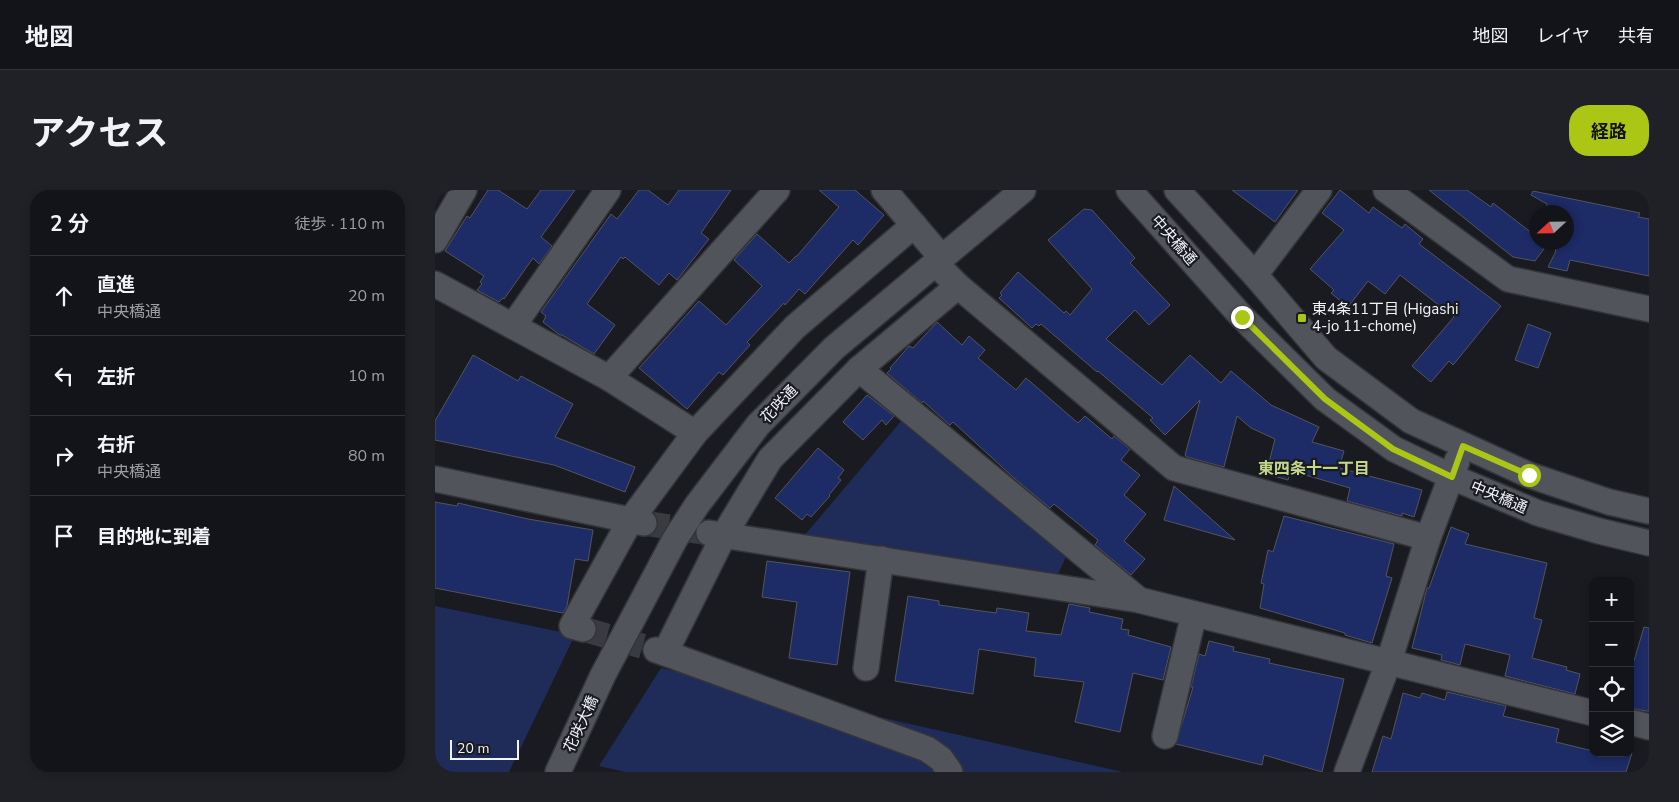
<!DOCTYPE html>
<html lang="ja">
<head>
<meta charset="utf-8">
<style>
  :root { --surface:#131419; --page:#202126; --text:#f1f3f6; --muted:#9d9ea2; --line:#323338; --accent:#abc615 }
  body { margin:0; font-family:"Nunito Sans","Noto Sans JP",sans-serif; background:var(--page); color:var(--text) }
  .controls { position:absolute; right:15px; bottom:15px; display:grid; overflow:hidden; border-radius:10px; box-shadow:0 2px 8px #0003 }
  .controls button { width:45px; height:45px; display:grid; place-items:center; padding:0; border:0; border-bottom:1px solid var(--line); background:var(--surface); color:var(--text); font:25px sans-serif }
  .compass { position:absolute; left:1094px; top:15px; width:45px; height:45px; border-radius:50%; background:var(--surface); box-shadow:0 2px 8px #0003; rotate:248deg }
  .scale { position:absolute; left:15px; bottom:12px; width:69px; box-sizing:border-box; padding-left:5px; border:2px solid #f1f3f7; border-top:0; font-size:14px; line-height:18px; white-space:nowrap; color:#f1f3f7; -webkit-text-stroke:4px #191b21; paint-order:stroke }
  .stop { position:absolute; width:15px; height:15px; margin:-11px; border:4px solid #abc615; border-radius:50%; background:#fff }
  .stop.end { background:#abc615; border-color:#fff; box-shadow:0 1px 5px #0008 }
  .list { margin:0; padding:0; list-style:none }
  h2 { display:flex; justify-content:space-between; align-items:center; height:65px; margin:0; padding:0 20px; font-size:21px }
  h2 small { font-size:16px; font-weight:400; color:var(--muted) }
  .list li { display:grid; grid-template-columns:32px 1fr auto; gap:15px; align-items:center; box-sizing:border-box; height:80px; padding:0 20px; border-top:1px solid var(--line) }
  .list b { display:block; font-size:19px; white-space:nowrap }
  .list p { margin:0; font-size:16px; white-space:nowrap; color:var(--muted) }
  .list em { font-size:16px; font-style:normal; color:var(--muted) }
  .icon { flex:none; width:28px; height:28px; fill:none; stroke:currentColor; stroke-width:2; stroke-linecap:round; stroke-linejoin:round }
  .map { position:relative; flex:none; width:1214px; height:582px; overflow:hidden; border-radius:20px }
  header { display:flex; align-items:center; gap:30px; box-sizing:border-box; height:70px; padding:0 25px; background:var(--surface); border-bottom:1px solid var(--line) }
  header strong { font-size:24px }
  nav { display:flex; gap:28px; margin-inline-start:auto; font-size:18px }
  .intro { display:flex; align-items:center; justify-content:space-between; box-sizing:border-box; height:120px; padding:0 30px }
  h1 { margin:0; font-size:35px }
  .button { padding:12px 22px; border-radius:20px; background:var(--accent); color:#111; font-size:18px; font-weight:700 }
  main { display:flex; gap:30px; padding:0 30px }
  aside { flex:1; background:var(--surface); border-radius:20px; box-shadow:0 2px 8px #0003 }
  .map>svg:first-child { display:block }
  .green { fill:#1f2c59 }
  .building { fill:#1d2b66; stroke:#53555c }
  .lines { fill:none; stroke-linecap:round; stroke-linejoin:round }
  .minor-tunnel { stroke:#393b41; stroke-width:25; stroke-dasharray:25 12; stroke-linecap:butt }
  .minor-casing { stroke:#343539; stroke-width:28 }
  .minor { stroke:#52545b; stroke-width:25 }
  .route { stroke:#abc615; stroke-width:6 }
  .poi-dot { fill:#abc615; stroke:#191b21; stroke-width:2 }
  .labels { text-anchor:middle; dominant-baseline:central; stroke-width:4.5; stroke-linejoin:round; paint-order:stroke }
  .street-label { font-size:15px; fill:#f1f3f7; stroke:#191b21 }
  .poi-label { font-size:15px; fill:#f1f3f7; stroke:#191b21; text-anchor:start }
  .neighbourhood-label { font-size:16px; font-weight:bold; fill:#c5d78b; stroke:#191b21 }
</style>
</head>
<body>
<header>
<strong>地図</strong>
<nav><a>地図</a><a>レイヤ</a><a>共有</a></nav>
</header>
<div class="intro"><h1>アクセス</h1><a class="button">経路</a></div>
<main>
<aside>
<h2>2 分<small>徒歩 · 110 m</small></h2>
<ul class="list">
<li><svg class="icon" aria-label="ahead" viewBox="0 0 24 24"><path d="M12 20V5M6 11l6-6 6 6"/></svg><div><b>直進</b><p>中央橋通</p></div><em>20 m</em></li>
<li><svg class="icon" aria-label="left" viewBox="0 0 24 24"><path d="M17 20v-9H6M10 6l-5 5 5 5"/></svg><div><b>左折</b></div><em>10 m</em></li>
<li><svg class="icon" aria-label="right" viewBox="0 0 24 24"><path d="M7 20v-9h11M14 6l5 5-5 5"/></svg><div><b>右折</b><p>中央橋通</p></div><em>80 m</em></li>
<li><svg class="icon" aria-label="arrive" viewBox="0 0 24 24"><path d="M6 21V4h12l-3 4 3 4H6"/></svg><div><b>目的地に到着</b></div></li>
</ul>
</aside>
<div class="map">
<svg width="1214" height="582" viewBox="0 0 1214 582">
  <rect width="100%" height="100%" fill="#191b21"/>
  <g class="green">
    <path d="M468,229L631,367L623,384L369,346Z"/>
    <path d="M0,416L140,445L74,582H0Z"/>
    <path d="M226,478L688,582H190L164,576Z"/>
  </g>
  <g class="building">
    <path d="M53,0H63L92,19L106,0H140L106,47L117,56L104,74L98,68L69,109L68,108L64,112L42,100L47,94L45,92L49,86L10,61L32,26L35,28Z"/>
    <path d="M204,0H213L233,15L244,0H296L266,43L274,49L242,90L234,83L224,95L190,67L188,69L186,67L152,114L180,135L159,164L127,145H125L108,132L111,126L106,122L176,24L182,29Z"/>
    <path d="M384,0H420L449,25L423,55L418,50L370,104L364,99L350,115L349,113L312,152L315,155L288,185L284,182L252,219L204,178L264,111L291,135L327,96L299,70L322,44L354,73L361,66H362L404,17Z"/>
    <path d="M797,0H863L840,32Z"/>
    <path d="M905,0L934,23L938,17L967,38L970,34L988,49L984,54L1066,116L1018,175L1014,171L996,192L977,176L1019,127L965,85L950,104L933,91L913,117L896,103L899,100L875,79L909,40L887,23Z"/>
    <path d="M994,0H1032L1056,17L1058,13L1102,47V52H1114L1100,71L1078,67Z"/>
    <path d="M1098,1L1205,23L1203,27L1214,29V86L1135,70L1132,81L1113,77L1121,61L1120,60L1123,52H1132V22H1110L1112,14L1096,5Z"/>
    <path d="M649,19L657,20L700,68L695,73L735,115L714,135L700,120L671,149L727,195L755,165L786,193L796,181L836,215L884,237L877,252L909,261L904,278L987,300L979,327L967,323V326L912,311L915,298L867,284V286L855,283L853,290L831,284L840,249L816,238L802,226L789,277L752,267L750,265L765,210L730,245L715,230L718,228L663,181L662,182L606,134L604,136L601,134L597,138L564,108L567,105L565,103L583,82L629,123L631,121L635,125L657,99L613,50Z"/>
    <path d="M502,132L527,155L534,146L550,160L543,168L581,200L591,188L643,233L650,226L677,249L679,246L695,259L686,270L705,285L689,305L711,324L689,351L710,369L696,385L660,355L663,350L619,314L615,318L579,288L518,232L515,235L488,211L487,213L452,183L456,179L455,178L474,156L478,158Z"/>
    <path d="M1093,134L1116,143L1103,178L1080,170Z"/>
    <path d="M38,165L83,191L86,186L138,214L120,247L200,277L190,302L119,275L0,250V231Z"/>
    <path d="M432,205L459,226L451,235L447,230L428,250L408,232Z"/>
    <path d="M383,258L409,280L403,288L406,290L394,305L395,306L376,327L372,324L367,330L340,308Z"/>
    <path d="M739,296L800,350L729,330Z"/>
    <path d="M0,312L22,316L23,313L93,329L158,340L153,371L140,369L132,416L128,423L0,398Z"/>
    <path d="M849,326L959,354L951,386L957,388L937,453L910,445V443L825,418L829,394L826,393L833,360L838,362Z"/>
    <path d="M1016,337L1034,344L1030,354L1112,373L1099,428L1107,430L1097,468L1132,477L1131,480L1145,484L1140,504L1070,486L1075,465L1030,454L1025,475L1006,470L1007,465L977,458L992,398H994Z"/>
    <path d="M332,371L415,382L402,475L354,468L362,412L327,407Z"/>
    <path d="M473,406L504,411V415L561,423L562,418L594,423L591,441L626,445L634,414L655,418L654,422L688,429L686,439L694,440L693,445L736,457L728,490L698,483L685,542L640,532L649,492L599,486L601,468L544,459L538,504L460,491Z"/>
    <path d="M1209,437L1214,438V521H1211L1195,518V470L1199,471Z"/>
    <path d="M774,451L799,457L798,461L835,469L834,473L909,489L887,582L829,565L827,575L741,554L758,497H756L764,464L770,466Z"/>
    <path d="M1012,502L1071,516L1068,526L1124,539L1121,552L1158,561V563H1197L1191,582H937L948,546L956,549L968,503L985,508L987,503L1010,510Z"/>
  </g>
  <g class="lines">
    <g class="minor-tunnel">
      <path d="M209,333L274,343"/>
      <path d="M148,439L221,460"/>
    </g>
    <defs>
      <g id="minor">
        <path d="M449,0L507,68"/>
        <path d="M694,0L807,127L890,209L959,259L1017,287L1103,323L1164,341L1214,353"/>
        <path d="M742,0L820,85L891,168L976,231L1094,285L1174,312L1214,321"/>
        <path d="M951,0L1073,89L1214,119"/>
        <path d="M0,50L29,0"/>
        <path d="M501,74L523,96L739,278L993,348"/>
        <path d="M820,85L884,0"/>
        <path d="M0,94L174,188L260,243"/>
        <path d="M78,136L173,0"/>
        <path d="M424,179L704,410"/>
        <path d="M174,188L342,0"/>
        <path d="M0,289L209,333"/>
        <path d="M274,343L704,410L1158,523"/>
        <path d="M148,439L137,436L195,331L260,243L360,137L479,35"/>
        <path d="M221,460L230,463L289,345L335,269L424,179L523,96"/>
        <path d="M230,463L492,559L506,569L515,582"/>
        <path d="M431,478L446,369"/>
        <path d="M1195,532L1214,537"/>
        <path d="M730,546L759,424"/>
        <path d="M123,582L168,485L240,349L262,315L323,235L399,158L588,0"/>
        <path d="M912,582L954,471L993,348L1022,271"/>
      </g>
    </defs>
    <use href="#minor" class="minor-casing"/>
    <use href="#minor" class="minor"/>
  </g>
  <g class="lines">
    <path class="route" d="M807,127L890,209L958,259L1017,287L1028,256L1094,285"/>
  </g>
  <rect class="poi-dot" x="862" y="123" width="10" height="10" rx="2.5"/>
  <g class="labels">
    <g class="street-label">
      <text transform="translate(739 50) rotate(49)">中央橋通</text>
      <text transform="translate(344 214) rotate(-46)">花咲通</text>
      <text transform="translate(1064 307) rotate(23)">中央橋通</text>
      <text transform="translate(146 534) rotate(-65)">花咲大橋</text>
    </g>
    <g class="poi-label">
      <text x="877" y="119">東4条11丁目 (Higashi<tspan x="877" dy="17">4-jo 11-chome)</tspan></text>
    </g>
    <g class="neighbourhood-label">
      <text x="879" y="279">東四条十一丁目</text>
    </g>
  </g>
</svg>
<div class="controls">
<button>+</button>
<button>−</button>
<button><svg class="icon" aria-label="locate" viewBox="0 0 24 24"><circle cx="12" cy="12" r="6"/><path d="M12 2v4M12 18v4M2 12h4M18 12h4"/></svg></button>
<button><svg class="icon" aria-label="layers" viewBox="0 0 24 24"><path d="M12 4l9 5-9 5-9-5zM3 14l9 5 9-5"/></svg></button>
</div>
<svg class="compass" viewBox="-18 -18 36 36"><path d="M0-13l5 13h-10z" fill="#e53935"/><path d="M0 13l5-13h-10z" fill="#9d9ea2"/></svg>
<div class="scale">20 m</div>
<div class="stop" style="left:1094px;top:285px"></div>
<div class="stop end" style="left:807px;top:127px"></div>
</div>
</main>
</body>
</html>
